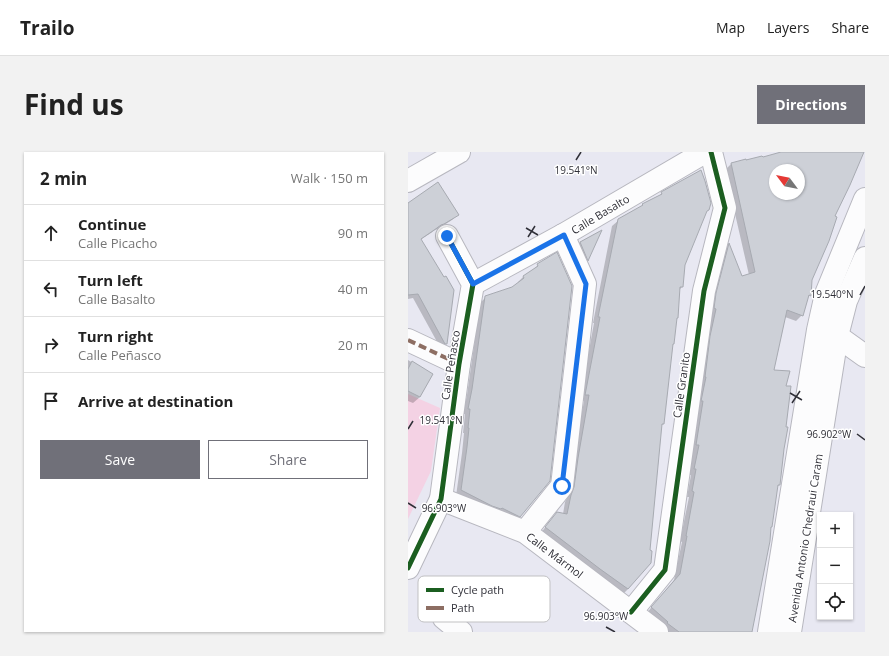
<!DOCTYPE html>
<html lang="en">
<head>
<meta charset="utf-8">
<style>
  :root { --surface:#fff; --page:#f2f2f2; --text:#222; --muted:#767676; --line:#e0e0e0; --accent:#707079 }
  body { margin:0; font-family:"Open Sans",sans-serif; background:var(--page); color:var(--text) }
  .controls { position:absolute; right:12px; bottom:12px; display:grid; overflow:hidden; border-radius:0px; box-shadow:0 1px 3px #0004 }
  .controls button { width:36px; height:36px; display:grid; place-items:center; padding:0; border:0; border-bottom:1px solid var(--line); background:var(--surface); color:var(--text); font:20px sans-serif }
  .compass { position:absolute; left:361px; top:12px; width:36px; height:36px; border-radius:50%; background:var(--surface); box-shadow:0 1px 3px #0004; rotate:302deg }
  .stop { position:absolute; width:12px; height:12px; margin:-9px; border:3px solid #1a73e8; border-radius:50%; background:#fff }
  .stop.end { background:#1a73e8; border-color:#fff; box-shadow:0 1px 4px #0008 }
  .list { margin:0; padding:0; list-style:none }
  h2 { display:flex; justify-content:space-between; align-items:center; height:52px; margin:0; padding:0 16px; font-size:17px }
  h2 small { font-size:13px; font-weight:400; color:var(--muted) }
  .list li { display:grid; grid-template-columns:26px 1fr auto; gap:12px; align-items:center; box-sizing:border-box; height:56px; padding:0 16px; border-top:1px solid var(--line) }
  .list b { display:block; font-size:15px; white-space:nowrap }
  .list p { margin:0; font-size:13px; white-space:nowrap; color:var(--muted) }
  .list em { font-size:13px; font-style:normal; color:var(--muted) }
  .actions { display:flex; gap:8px; padding:12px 16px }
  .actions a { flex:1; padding:9px 0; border:1px solid var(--accent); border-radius:0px; text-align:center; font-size:14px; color:var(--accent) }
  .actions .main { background:var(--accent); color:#fff }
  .icon { flex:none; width:22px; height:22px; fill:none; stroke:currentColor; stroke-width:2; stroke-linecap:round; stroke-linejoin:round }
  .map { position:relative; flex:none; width:457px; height:480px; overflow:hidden; border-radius:0px }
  header { display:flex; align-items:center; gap:24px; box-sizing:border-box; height:56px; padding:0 20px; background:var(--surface); border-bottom:1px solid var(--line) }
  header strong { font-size:19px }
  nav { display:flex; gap:22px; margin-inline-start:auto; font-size:14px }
  .intro { display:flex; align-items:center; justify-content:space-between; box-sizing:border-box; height:96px; padding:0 24px }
  h1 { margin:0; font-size:28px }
  .button { padding:10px 18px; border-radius:0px; background:var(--accent); color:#fff; font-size:14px; font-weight:700 }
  main { display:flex; gap:24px; padding:0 24px }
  aside { flex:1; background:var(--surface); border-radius:0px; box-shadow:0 1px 3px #0004 }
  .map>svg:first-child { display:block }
  .green { fill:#f4d2e4 }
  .shadow { fill:#0003; fill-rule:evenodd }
  .building { fill:#cdd0d7; stroke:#a7aab1; fill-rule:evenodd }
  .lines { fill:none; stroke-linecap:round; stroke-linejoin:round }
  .minor-casing { stroke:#b7b7bf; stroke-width:24 }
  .major-casing { stroke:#b7b7bf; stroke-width:24 }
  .minor { stroke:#fcfcfd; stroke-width:22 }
  .major { stroke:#fcfcfd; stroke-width:22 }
  .quiet { stroke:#8d6e63; stroke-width:4; stroke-dasharray:8 4; stroke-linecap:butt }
  .cycleway-casing { stroke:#fff; stroke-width:8 }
  .cycleway { stroke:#1b5e20; stroke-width:5 }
  .route { stroke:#1a73e8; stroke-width:5 }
  .ticks { fill:none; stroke:#303038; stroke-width:1.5 }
  .labels { text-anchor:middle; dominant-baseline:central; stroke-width:3; stroke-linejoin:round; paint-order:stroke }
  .street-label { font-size:11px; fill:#303038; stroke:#fff }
  .key { fill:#fff; stroke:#c1c1c3; stroke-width:1 }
  .key-label { font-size:11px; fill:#303038 }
  .ticks-label { font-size:10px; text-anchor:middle; fill:#303038; stroke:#fff; stroke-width:3; stroke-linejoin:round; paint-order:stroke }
</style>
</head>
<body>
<header>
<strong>Trailo</strong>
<nav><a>Map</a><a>Layers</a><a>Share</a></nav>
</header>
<div class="intro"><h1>Find us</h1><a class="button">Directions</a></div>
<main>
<aside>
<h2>2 min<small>Walk · 150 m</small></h2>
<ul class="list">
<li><svg class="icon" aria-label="ahead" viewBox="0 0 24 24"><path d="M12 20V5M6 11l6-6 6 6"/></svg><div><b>Continue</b><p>Calle Picacho</p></div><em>90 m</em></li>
<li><svg class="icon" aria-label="left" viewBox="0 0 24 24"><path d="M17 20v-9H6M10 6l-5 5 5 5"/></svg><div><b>Turn left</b><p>Calle Basalto</p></div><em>40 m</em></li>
<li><svg class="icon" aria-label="right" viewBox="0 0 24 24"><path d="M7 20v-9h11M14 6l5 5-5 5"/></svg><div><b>Turn right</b><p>Calle Peñasco</p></div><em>20 m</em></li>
<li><svg class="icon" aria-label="arrive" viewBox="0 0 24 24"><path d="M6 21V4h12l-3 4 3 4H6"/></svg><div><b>Arrive at destination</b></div></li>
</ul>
<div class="actions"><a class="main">Save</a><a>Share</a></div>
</aside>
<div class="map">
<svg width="457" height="480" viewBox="0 0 457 480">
  <rect width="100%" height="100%" fill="#e8e8f2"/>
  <path class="green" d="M0,242L32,256L23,319L0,367Z"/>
  <g class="shadow">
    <path d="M383,0H445L426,65L403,128L402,143L399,146L394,163L388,169L377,165L365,219L377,235L371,333L368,336L362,375L343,480H257L238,462L266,428L274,390L272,389L281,345H279L283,323H281L285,299L282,298L297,191L315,98L321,93L333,126L341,123L317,18L323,12ZM367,18H391V42H367Z"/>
    <path d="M254,41L298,59L276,113L274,135L271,138L265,192L264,194L255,272L253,274L220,437L214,443L132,382L143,368L155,362L157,350L161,342L164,312L176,249L172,248L186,171H185L204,74L211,68L230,57L235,53L250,45Z"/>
    <path d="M0,52L49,63L44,68L30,77L27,78L23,81L12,88L38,192L33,197L5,146L0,147Z"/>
    <path d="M191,80L179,108L173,114L166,97L172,90Z"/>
    <path d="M149,102L112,364L106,370L48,344L54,301L56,281H55L57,262H55L59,243L72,151L78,145L105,136L110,131V130L115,125L124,119L130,113Z"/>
    <path d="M0,208L24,223L12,245L5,251L0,249Z"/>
  </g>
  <g class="building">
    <path d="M373,0H456L442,33L427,64L429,65L421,89L404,128L403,144L401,143L395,164L379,158L366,218L382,219L378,234H383L378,275H380L376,297L372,333H370L364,375H363L362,389L344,480H271L259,471L260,470L243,455L272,422L279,384H278L286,340L284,339L288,317H286L291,293H288L295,249H293L298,225H297L302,184L308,157L306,156L308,141L321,91L334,124L347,120L323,11L338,7V8L354,4L355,5ZM367,18H391V42H367Z"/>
    <path d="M293,18L297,29L303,51L301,58L299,59L277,113L275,135H272L270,166H269L266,192H265L256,272H254L242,398L244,399L243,411L220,437L192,417L137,375L149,360L159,362L163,343L166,335L170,306L181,243H177L192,165H190L210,67L235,53L234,52L254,42L253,40Z"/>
    <path d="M30,30L51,63L36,72L33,73L29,76L13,87L36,125L38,124L46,138L39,192H37L10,142L0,143V51Z"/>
    <path d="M194,78L180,109L172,90Z"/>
    <path d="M149,100L164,134L142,329L112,365L94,356L93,357L84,354L53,338L59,295L61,276H60L62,257H60L64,237L77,144L104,135L116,126L115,124L130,114L129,112Z"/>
    <path d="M4,209L25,222L12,245L0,239V217Z"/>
  </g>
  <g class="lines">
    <defs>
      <g id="minor">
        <path d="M0,29L51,0"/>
        <path d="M65,132L155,83L297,0"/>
        <path d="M411,179L429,184L457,204"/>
        <path d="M0,188L51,212"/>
        <path d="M33,347L117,380L249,480"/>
        <path d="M117,380L154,334L177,132L155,83"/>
        <path d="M0,416L33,347L51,212L65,132L39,84"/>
        <path d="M223,460L257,418L296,139L317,56L303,0"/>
        <path d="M36,466L53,480"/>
      </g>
      <g id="major">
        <path d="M361,480L410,178L418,142L457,47"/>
        <path d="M382,480L429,184L438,149L457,106"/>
      </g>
    </defs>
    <use href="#minor" class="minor-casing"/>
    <use href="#major" class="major-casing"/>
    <use href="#minor" class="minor"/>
    <use href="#major" class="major"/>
    <path class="quiet" d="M0,188L51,212"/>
    <defs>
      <g id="cycleway">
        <path d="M0,416L33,347L51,212L65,132L39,84"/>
        <path d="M223,460L257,418L296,139L317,56L303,0"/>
      </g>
    </defs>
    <use href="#cycleway" class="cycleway-casing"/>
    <use href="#cycleway" class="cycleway"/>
  </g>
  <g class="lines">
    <path class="route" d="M39,84L65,132L156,83L178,132L154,334"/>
  </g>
  <path class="ticks" d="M168,8L173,0M118,76L130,83M120,85L127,74M452,143L457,134M382,241L394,248M384,251L392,239M0,277L5,269M449,282L457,288M0,351L8,356M198,475L207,480"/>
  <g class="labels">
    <g class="street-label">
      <text transform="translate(192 62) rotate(-31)">Calle Basalto</text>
      <text transform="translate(42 213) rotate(-81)">Calle Peñasco</text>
      <text transform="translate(273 233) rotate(-82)">Calle Granito</text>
      <text transform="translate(397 386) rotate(-81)">Avenida Antonio Chedraui Caram</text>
      <text transform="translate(147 403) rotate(37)">Calle Mármol</text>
    </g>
  </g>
  <rect x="10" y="424" width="132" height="46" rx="6" class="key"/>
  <rect x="18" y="436" width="18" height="4" fill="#1b5e20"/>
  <rect x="18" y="454" width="18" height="4" fill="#8d6e63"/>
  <g class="key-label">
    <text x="43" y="442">Cycle path</text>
    <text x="43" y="460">Path</text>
  </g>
  <g class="ticks-label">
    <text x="168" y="22">19.541°N</text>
    <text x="424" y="146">19.540°N</text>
    <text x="33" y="272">19.541°N</text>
    <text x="421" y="286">96.902°W</text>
    <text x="36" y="360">96.903°W</text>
    <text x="198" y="468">96.903°W</text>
  </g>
</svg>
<div class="controls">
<button>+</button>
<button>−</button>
<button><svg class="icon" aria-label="locate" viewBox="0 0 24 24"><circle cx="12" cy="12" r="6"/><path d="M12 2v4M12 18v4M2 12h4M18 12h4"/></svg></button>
</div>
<svg class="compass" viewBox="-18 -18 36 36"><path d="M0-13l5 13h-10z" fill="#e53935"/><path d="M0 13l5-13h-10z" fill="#767676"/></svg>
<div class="stop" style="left:154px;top:334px"></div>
<div class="stop end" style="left:39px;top:84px"></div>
</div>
</main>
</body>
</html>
